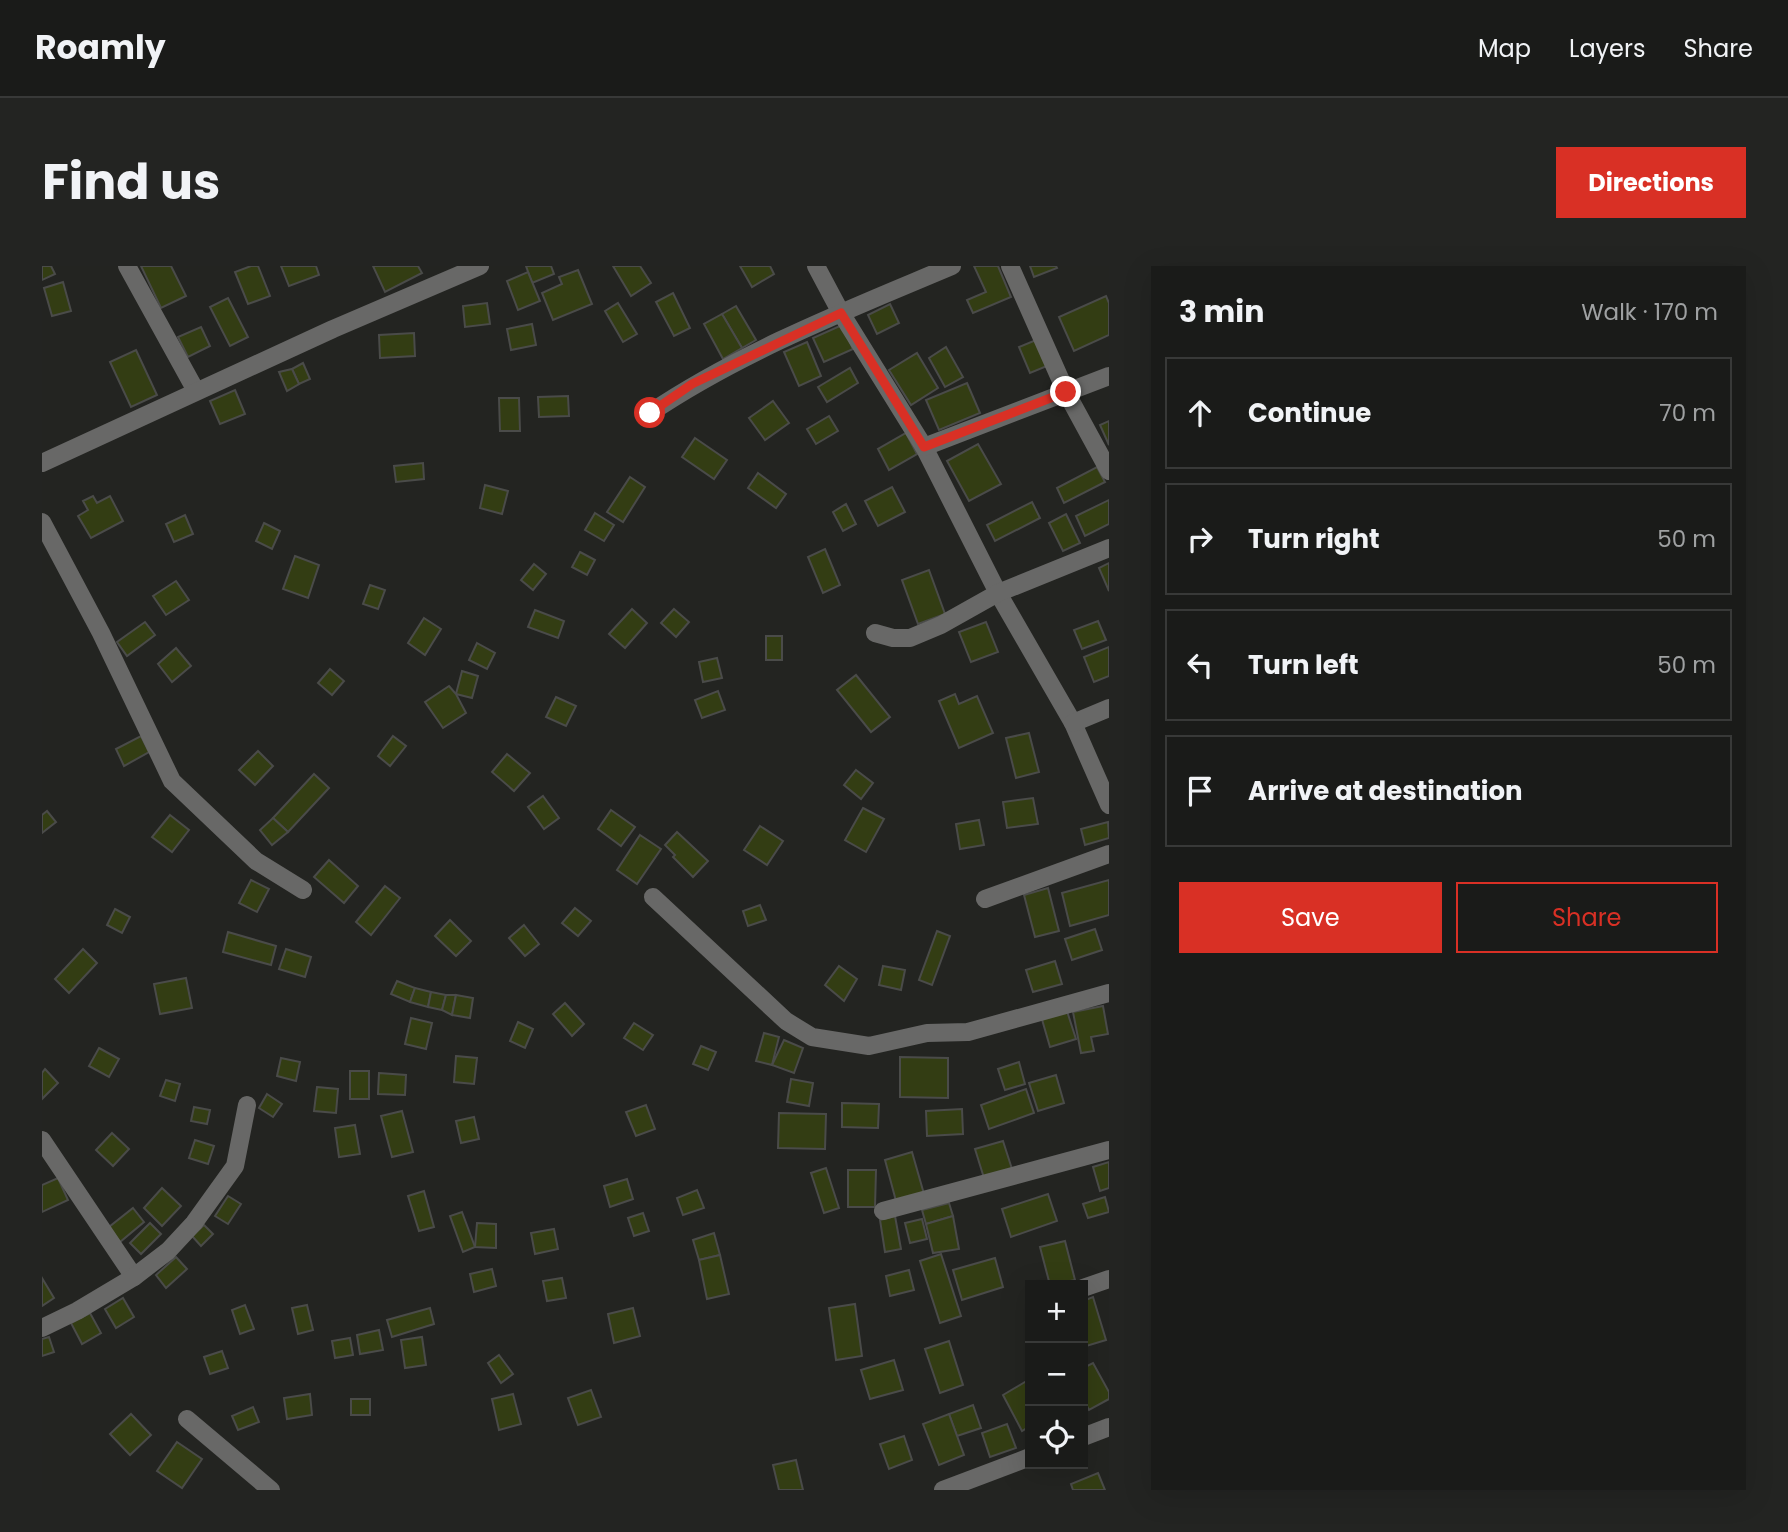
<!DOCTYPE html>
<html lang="en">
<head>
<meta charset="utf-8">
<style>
  :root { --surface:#1a1b19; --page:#232422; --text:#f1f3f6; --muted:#9fa1a2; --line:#383938; --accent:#d93025 }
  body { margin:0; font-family:Poppins,sans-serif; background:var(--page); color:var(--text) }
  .controls { position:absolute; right:21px; bottom:21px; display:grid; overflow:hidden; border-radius:0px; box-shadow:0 7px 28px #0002 }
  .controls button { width:63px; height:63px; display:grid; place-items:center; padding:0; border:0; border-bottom:2px solid var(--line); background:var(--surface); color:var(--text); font:35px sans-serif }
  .stop { position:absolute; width:21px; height:21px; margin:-16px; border:5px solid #d93025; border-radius:50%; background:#fff }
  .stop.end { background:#d93025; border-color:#fff; box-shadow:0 2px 7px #0008 }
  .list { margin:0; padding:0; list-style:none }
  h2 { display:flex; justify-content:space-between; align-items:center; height:91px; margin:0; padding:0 28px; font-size:30px }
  h2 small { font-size:23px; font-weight:400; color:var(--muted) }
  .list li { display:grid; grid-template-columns:46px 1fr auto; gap:21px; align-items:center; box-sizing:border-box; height:112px; margin:0 14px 14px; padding:0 14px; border:2px solid var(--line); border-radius:0px }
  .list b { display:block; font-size:26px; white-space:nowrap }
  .list em { font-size:23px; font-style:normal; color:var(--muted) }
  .actions { display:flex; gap:14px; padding:21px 28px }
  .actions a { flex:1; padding:16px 0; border:2px solid var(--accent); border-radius:0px; text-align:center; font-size:24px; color:var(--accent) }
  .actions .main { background:var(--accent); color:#fff }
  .icon { flex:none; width:38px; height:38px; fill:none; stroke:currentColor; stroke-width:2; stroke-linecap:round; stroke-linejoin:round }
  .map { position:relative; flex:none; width:1067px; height:1224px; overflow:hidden; border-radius:0px }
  header { display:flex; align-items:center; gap:42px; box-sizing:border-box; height:98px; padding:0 35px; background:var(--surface); border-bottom:2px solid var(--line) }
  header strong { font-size:33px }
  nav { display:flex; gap:38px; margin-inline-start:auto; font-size:24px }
  .intro { display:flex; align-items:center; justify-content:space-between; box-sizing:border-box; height:168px; padding:0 42px }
  h1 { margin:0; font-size:49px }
  .button { padding:18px 32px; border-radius:0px; background:var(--accent); color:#fff; font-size:24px; font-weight:700 }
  main { display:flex; gap:42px; padding:0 42px }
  aside { flex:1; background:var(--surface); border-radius:0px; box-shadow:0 7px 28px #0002 }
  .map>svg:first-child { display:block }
  .building { fill:#333d13; stroke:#4a4b49; stroke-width:2 }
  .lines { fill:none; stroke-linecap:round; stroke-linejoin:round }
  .minor { stroke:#686867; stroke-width:18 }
  .route { stroke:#d93025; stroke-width:9 }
</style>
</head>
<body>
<header>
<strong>Roamly</strong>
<nav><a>Map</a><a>Layers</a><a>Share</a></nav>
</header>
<div class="intro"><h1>Find us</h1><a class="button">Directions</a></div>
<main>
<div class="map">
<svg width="1067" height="1224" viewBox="0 0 1067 1224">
  <rect width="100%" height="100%" fill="#232421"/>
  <g class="building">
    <path d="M0,0H9L13,8L0,14Z"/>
    <path d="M99,0H129L144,30L119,42Z"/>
    <path d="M209,0H216L228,30L206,38L193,6Z"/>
    <path d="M239,0H274L277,9L247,20Z"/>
    <path d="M331,0H376L380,7L343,26Z"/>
    <path d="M484,0H509L512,8L490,17Z"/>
    <path d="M571,0H598L609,17L589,30Z"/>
    <path d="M698,0H728L732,8L710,21Z"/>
    <path d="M932,0H956L969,31L931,47L925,34L944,26Z"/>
    <path d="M988,0H1014L1015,2L992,11Z"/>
    <path d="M536,4L550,38L511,54L500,27L520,18L517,11Z"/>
    <path d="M486,6L498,35L476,44L465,15Z"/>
    <path d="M21,16L29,45L10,50L2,22Z"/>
    <path d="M631,27L648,62L632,70L614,36Z"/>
    <path d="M1064,30L1067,37V69L1032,85L1017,51Z"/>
    <path d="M186,32L206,71L188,80L168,41Z"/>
    <path d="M445,37L448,58L423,61L421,40Z"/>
    <path d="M576,37L595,68L581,76L563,45Z"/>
    <path d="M848,38L857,57L835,68L826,49Z"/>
    <path d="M694,40L714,74L700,82L680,48Z"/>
    <path d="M680,48L700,82L681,93L662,58Z"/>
    <path d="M490,58L494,79L469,84L465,63Z"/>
    <path d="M800,59L811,83L782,96L771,72Z"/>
    <path d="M159,61L168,80L146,91L136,71Z"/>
    <path d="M372,67L373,90L338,92L337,69Z"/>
    <path d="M994,74L1005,100L988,107L977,81Z"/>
    <path d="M765,76L779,110L757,120L742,86Z"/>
    <path d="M904,81L921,111L903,121L887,92Z"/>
    <path d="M94,84L115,129L89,141L68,96Z"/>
    <path d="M875,87L896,122L869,139L847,104Z"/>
    <path d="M261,97L268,113L257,118L250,103Z"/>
    <path d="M808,102L816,117L785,136L776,121Z"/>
    <path d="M250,103L257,118L245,125L237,106Z"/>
    <path d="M925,117L938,147L897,164L884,134Z"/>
    <path d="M193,124L203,148L178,158L168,135Z"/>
    <path d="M526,130L527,150L497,151L496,131Z"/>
    <path d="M457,132H477L478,165H458Z"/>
    <path d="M731,135L747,157L723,174L707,152Z"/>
    <path d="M787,150L796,165L774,178L765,163Z"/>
    <path d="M1067,155V179L1058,159Z"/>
    <path d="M864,167L875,188L847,204L836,183Z"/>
    <path d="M653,172L685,194L672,213L640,191Z"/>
    <path d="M936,178L959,218L927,235L905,195Z"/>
    <path d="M381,197L382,213L354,216L352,200Z"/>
    <path d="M1055,201L1063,216L1022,237L1015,222Z"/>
    <path d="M716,207L744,228L734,242L706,222Z"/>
    <path d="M588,211L603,221L581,256L565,246Z"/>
    <path d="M443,219L466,225L460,248L438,242Z"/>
    <path d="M850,221L863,246L836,260L823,235Z"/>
    <path d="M51,230L55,237L68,230L81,255L49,272L36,250L46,244L41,235Z"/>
    <path d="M1067,234V258L1043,270L1034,250Z"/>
    <path d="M990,236L998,252L953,275L945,259Z"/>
    <path d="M804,238L814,258L801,265L791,246Z"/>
    <path d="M553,247L572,259L562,275L543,264Z"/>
    <path d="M1024,248L1038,277L1021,285L1007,257Z"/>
    <path d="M143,249L151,268L132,276L124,258Z"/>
    <path d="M222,257L238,265L230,283L214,275Z"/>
    <path d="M783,283L798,319L781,327L766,291Z"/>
    <path d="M538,286L553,294L545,309L530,301Z"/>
    <path d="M253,290L277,299L266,332L241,323Z"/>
    <path d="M1067,297V325L1057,302Z"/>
    <path d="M492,298L504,308L491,324L479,314Z"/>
    <path d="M887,304L903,348L876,358L860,314Z"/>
    <path d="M134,315L147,334L124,349L111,330Z"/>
    <path d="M328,319L343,324L336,343L321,338Z"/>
    <path d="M590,343L605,357L583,382L567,368Z"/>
    <path d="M632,343L647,356L634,371L619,357Z"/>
    <path d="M493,344L522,355L516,372L486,361Z"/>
    <path d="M382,352L399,363L383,389L366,377Z"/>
    <path d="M1056,355L1064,374L1040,383L1032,364Z"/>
    <path d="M103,356L113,369L85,390L75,376Z"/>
    <path d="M944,356L956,386L929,396L917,366Z"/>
    <rect x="724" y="370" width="16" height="24"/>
    <path d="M435,377L453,387L445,403L427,394Z"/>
    <path d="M1067,381V410L1052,416L1042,391Z"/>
    <path d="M134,382L149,400L130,416L116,398Z"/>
    <path d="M675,392L680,412L661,416L657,396Z"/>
    <path d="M288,403L302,415L290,429L276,417Z"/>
    <path d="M420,405L436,410L430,432L414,428Z"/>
    <path d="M814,409L848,451L829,466L795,424Z"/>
    <path d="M407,420L414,428L424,447L401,462L383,436Z"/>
    <path d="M676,425L683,444L660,452L653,434Z"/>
    <path d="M913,428L917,438L935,430L951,467L917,482L897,435Z"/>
    <path d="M514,431L534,440L524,460L504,451Z"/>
    <path d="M987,467L997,506L974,512L964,472Z"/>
    <path d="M99,470L107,486L82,500L74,483Z"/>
    <path d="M351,470L364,480L348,500L336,490Z"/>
    <path d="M216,485L231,500L213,519L197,504Z"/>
    <path d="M465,488L488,507L472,525L450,506Z"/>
    <path d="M814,504L831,517L819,533L802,519Z"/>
    <path d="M272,508L287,522L246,566L231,552Z"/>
    <path d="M501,530L517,552L502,563L486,541Z"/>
    <path d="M991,532L996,558L965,562L961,536Z"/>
    <path d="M821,542L842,553L824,586L803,574Z"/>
    <path d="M569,544L593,561L579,580L556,563Z"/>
    <path d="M5,545L14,556L0,567V549Z"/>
    <path d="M128,549L147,564L130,586L110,571Z"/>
    <path d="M231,552L246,566L230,579L218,564Z"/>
    <path d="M937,554L942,579L918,583L914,558Z"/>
    <path d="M1066,556L1067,572L1043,579L1039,563Z"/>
    <path d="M718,560L741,575L725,599L702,584Z"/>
    <path d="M635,566L666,595L651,611L631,591L633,589L623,579Z"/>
    <path d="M598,569L619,583L595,618L575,604Z"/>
    <path d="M287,594L316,620L302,637L272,611Z"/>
    <path d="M209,614L227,623L215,646L197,637Z"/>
    <path d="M1067,614V649L1028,660L1020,627Z"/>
    <path d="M343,620L358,632L329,669L314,656Z"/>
    <path d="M1006,622L1017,665L993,671L982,629Z"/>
    <path d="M718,639L724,654L706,660L701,645Z"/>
    <path d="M533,642L549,655L536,670L520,657Z"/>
    <path d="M73,643L88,651L80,667L65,659Z"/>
    <path d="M408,654L429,675L414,690L393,670Z"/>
    <path d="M482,659L497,678L483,690L467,672Z"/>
    <path d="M1053,663L1060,684L1030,694L1023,673Z"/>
    <path d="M895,665L908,670L890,719L877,714Z"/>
    <path d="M186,666L234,680L229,699L181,686Z"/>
    <path d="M41,683L55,697L27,727L13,713Z"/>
    <path d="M244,683L269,691L263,711L237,703Z"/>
    <path d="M1013,695L1020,718L991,726L984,704Z"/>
    <path d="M797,700L815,713L802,735L783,719Z"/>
    <path d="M841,700L863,704L859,724L837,719Z"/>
    <path d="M144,712L150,742L118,748L112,718Z"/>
    <path d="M355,715L373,722L368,736L349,728Z"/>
    <path d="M373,722L389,726L386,741L368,736Z"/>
    <path d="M389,726L404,729L400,744L386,741Z"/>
    <path d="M404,729H414L410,749L400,744Z"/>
    <path d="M414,729L431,732L428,752L410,749Z"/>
    <path d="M523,737L542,758L530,770L511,748Z"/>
    <path d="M1061,740L1066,768L1049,771L1052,785L1039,787L1031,746Z"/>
    <path d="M1024,742L1034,773L1008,781L999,750Z"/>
    <path d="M369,752L390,757L384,783L363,778Z"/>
    <path d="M476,756L491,763L483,782L468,775Z"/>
    <path d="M592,757L611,769L601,784L582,772Z"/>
    <path d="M722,767L737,771L730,799L714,795Z"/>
    <path d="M742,774L761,782L752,807L730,799Z"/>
    <path d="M659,780L674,786L666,804L651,798Z"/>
    <path d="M57,782L77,793L67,811L47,800Z"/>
    <path d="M414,790L435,792L432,818L412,816Z"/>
    <path d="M858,791L906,792V832L858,831Z"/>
    <path d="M239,792L258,796L254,815L235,810Z"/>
    <path d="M977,796L983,818L963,824L956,803Z"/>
    <path d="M3,803L16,817L0,833V807Z"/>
    <rect x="308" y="805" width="19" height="28"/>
    <path d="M337,807L364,809L363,829L336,828Z"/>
    <path d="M1014,809L1022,837L996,845L987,817Z"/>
    <path d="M749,813L771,817L767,840L745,836Z"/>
    <path d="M124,814L138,818L133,835L118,830Z"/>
    <path d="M275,821L296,823L294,847L272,845Z"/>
    <path d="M984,823L992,847L947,863L939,839Z"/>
    <path d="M225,828L240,838L231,851L217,842Z"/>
    <path d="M800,837L837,838L836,862L800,861Z"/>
    <path d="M604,839L613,863L594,870L584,846Z"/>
    <path d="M152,841L168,844L165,858L149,855Z"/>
    <path d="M920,843L921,868L885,870L884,845Z"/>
    <path d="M360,845L371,886L350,891L339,850Z"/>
    <path d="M737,847L784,848L783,883L736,882Z"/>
    <path d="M432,851L437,873L419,877L414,855Z"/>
    <path d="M313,859L318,888L297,891L293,862Z"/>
    <path d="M70,867L87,883L71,900L54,884Z"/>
    <path d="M153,874L172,880L166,898L147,892Z"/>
    <path d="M961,875L970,903L942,912L933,883Z"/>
    <path d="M870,886L882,928L854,935L843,894Z"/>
    <path d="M1067,896V922L1058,925L1051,901Z"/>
    <path d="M784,902L797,942L782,947L769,907Z"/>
    <path d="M806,904H834L833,941H806Z"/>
    <path d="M16,912L26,934L0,946V919Z"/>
    <path d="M585,913L591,933L568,941L562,920Z"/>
    <path d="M120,922L139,940L120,960L102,942Z"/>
    <path d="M655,924L662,942L641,949L635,932Z"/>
    <path d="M382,925L392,961L377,965L366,930Z"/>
    <path d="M1006,928L1015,955L969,971L960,943Z"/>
    <path d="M186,930L199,938L186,958L173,950Z"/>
    <path d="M1063,931L1067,946L1046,952L1041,938Z"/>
    <path d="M907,937L911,950L884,958L880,944Z"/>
    <path d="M91,942L102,956L78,976L67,961Z"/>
    <path d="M420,946L433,981L421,986L408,950Z"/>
    <path d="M601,947L607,965L592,970L586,952Z"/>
    <path d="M853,950L859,983L843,986L838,954Z"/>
    <path d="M911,950L917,983L891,987L884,958Z"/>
    <path d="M880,953L885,973L868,977L863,957Z"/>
    <path d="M108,957L119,968L99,988L88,977Z"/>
    <path d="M435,957L454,958V982L433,981Z"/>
    <path d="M162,959L171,968L159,980L150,970Z"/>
    <path d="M512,963L516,983L493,988L489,967Z"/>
    <path d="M672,967L678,989L657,994L651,974Z"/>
    <path d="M1023,975L1033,1014L1008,1019L998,981Z"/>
    <path d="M899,988L919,1050L898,1057L878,995Z"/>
    <path d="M678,989L687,1028L665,1033L657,994Z"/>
    <path d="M134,991L145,1003L124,1022L114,1009Z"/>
    <path d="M953,992L961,1021L920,1034L911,1004Z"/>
    <path d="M450,1003L454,1020L432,1026L428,1008Z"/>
    <path d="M867,1004L872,1024L848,1030L844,1010Z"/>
    <path d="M0,1012L12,1032L0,1040Z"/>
    <path d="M520,1012L524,1032L505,1035L501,1015Z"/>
    <path d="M1051,1031L1064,1074L1041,1081V1035Z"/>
    <path d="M81,1032L92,1051L74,1062L63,1043Z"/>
    <path d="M813,1038L820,1090L794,1094L787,1042Z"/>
    <path d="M203,1039L212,1063L198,1068L190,1044Z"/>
    <path d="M265,1039L271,1064L256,1068L250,1042Z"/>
    <path d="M388,1042L392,1058L350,1071L345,1054Z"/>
    <path d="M591,1042L598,1070L572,1077L566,1048Z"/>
    <path d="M48,1047L59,1067L40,1078L29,1057Z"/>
    <path d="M337,1064L341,1084L318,1088L315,1069Z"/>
    <path d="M7,1071L12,1086L0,1090V1073Z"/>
    <path d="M380,1071L384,1099L363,1102L359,1074Z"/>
    <path d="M308,1072L311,1089L293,1092L290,1075Z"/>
    <path d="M907,1075L921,1119L898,1127L883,1083Z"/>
    <path d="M180,1085L186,1102L168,1108L162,1091Z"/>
    <path d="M457,1089L471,1108L459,1117L446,1097Z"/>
    <path d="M852,1094L861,1124L828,1133L819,1104Z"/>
    <path d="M1051,1097L1067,1126V1133L1047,1144L1041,1133V1102Z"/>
    <path d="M988,1113V1160L980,1165L961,1129Z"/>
    <path d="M549,1124L559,1151L536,1159L526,1132Z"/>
    <path d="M268,1128L270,1149L245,1153L242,1132Z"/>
    <path d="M471,1128L479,1158L457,1164L450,1133Z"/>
    <rect x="309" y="1133" width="19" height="16"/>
    <path d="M931,1139L939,1162L915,1170L907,1148Z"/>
    <path d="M211,1141L217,1156L196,1164L190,1150Z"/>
    <path d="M89,1148L109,1169L88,1189L68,1168Z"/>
    <path d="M907,1148L922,1189L897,1199L881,1158Z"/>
    <path d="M965,1158L974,1182L948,1191L940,1167Z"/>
    <path d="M862,1170L870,1194L847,1203L838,1178Z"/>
    <path d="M135,1176L160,1193L140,1222L115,1205Z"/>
    <path d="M754,1194L761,1224H737L731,1199Z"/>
    <path d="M1056,1207L1063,1224H1031L1029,1218Z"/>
  </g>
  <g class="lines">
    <g class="minor">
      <path d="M85,0L154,125"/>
      <path d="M774,0L799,47L882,181L956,327L1031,457L1067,539"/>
      <path d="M968,0L1024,126L1067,205"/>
      <path d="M608,147C700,85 808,43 910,0"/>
      <path d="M882,181L1067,110"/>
      <path d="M0,197L291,63L438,0"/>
      <path d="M0,256L59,367L130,515L214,595L261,624"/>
      <path d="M833,367L851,372H868L899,359L956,327L1067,282"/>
      <path d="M1031,457L1067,442"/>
      <path d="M611,631L744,755L770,771L827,780L885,767L926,766L1067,727"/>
      <path d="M943,633L1067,588"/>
      <path d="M0,874L92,1011"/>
      <path d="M841,945L1067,884"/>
      <path d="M1041,1022L1067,1013"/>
      <path d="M0,1062L35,1045L92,1011L126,985L152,957L193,900L205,839"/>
      <path d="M145,1153L229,1224"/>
      <path d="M1041,1171L1067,1161"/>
      <path d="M901,1224L988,1191"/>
    </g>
  </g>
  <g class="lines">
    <path class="route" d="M608,147L650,118L799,47L882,181L1024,126"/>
  </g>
</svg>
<div class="controls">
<button>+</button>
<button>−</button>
<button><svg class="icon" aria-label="locate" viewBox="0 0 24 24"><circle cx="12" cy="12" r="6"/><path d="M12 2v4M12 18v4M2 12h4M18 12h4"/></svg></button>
</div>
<div class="stop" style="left:608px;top:147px"></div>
<div class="stop end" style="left:1024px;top:126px"></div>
</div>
<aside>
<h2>3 min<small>Walk · 170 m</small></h2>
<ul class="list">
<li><svg class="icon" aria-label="ahead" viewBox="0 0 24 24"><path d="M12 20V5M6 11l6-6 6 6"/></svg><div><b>Continue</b></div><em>70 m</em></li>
<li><svg class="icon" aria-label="right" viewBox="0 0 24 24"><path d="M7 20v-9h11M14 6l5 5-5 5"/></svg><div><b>Turn right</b></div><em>50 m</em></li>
<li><svg class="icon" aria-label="left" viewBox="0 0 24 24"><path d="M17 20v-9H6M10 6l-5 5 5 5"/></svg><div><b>Turn left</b></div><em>50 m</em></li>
<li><svg class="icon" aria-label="arrive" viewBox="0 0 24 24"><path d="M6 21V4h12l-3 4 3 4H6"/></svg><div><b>Arrive at destination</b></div></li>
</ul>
<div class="actions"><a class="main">Save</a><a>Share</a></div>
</aside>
</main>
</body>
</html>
